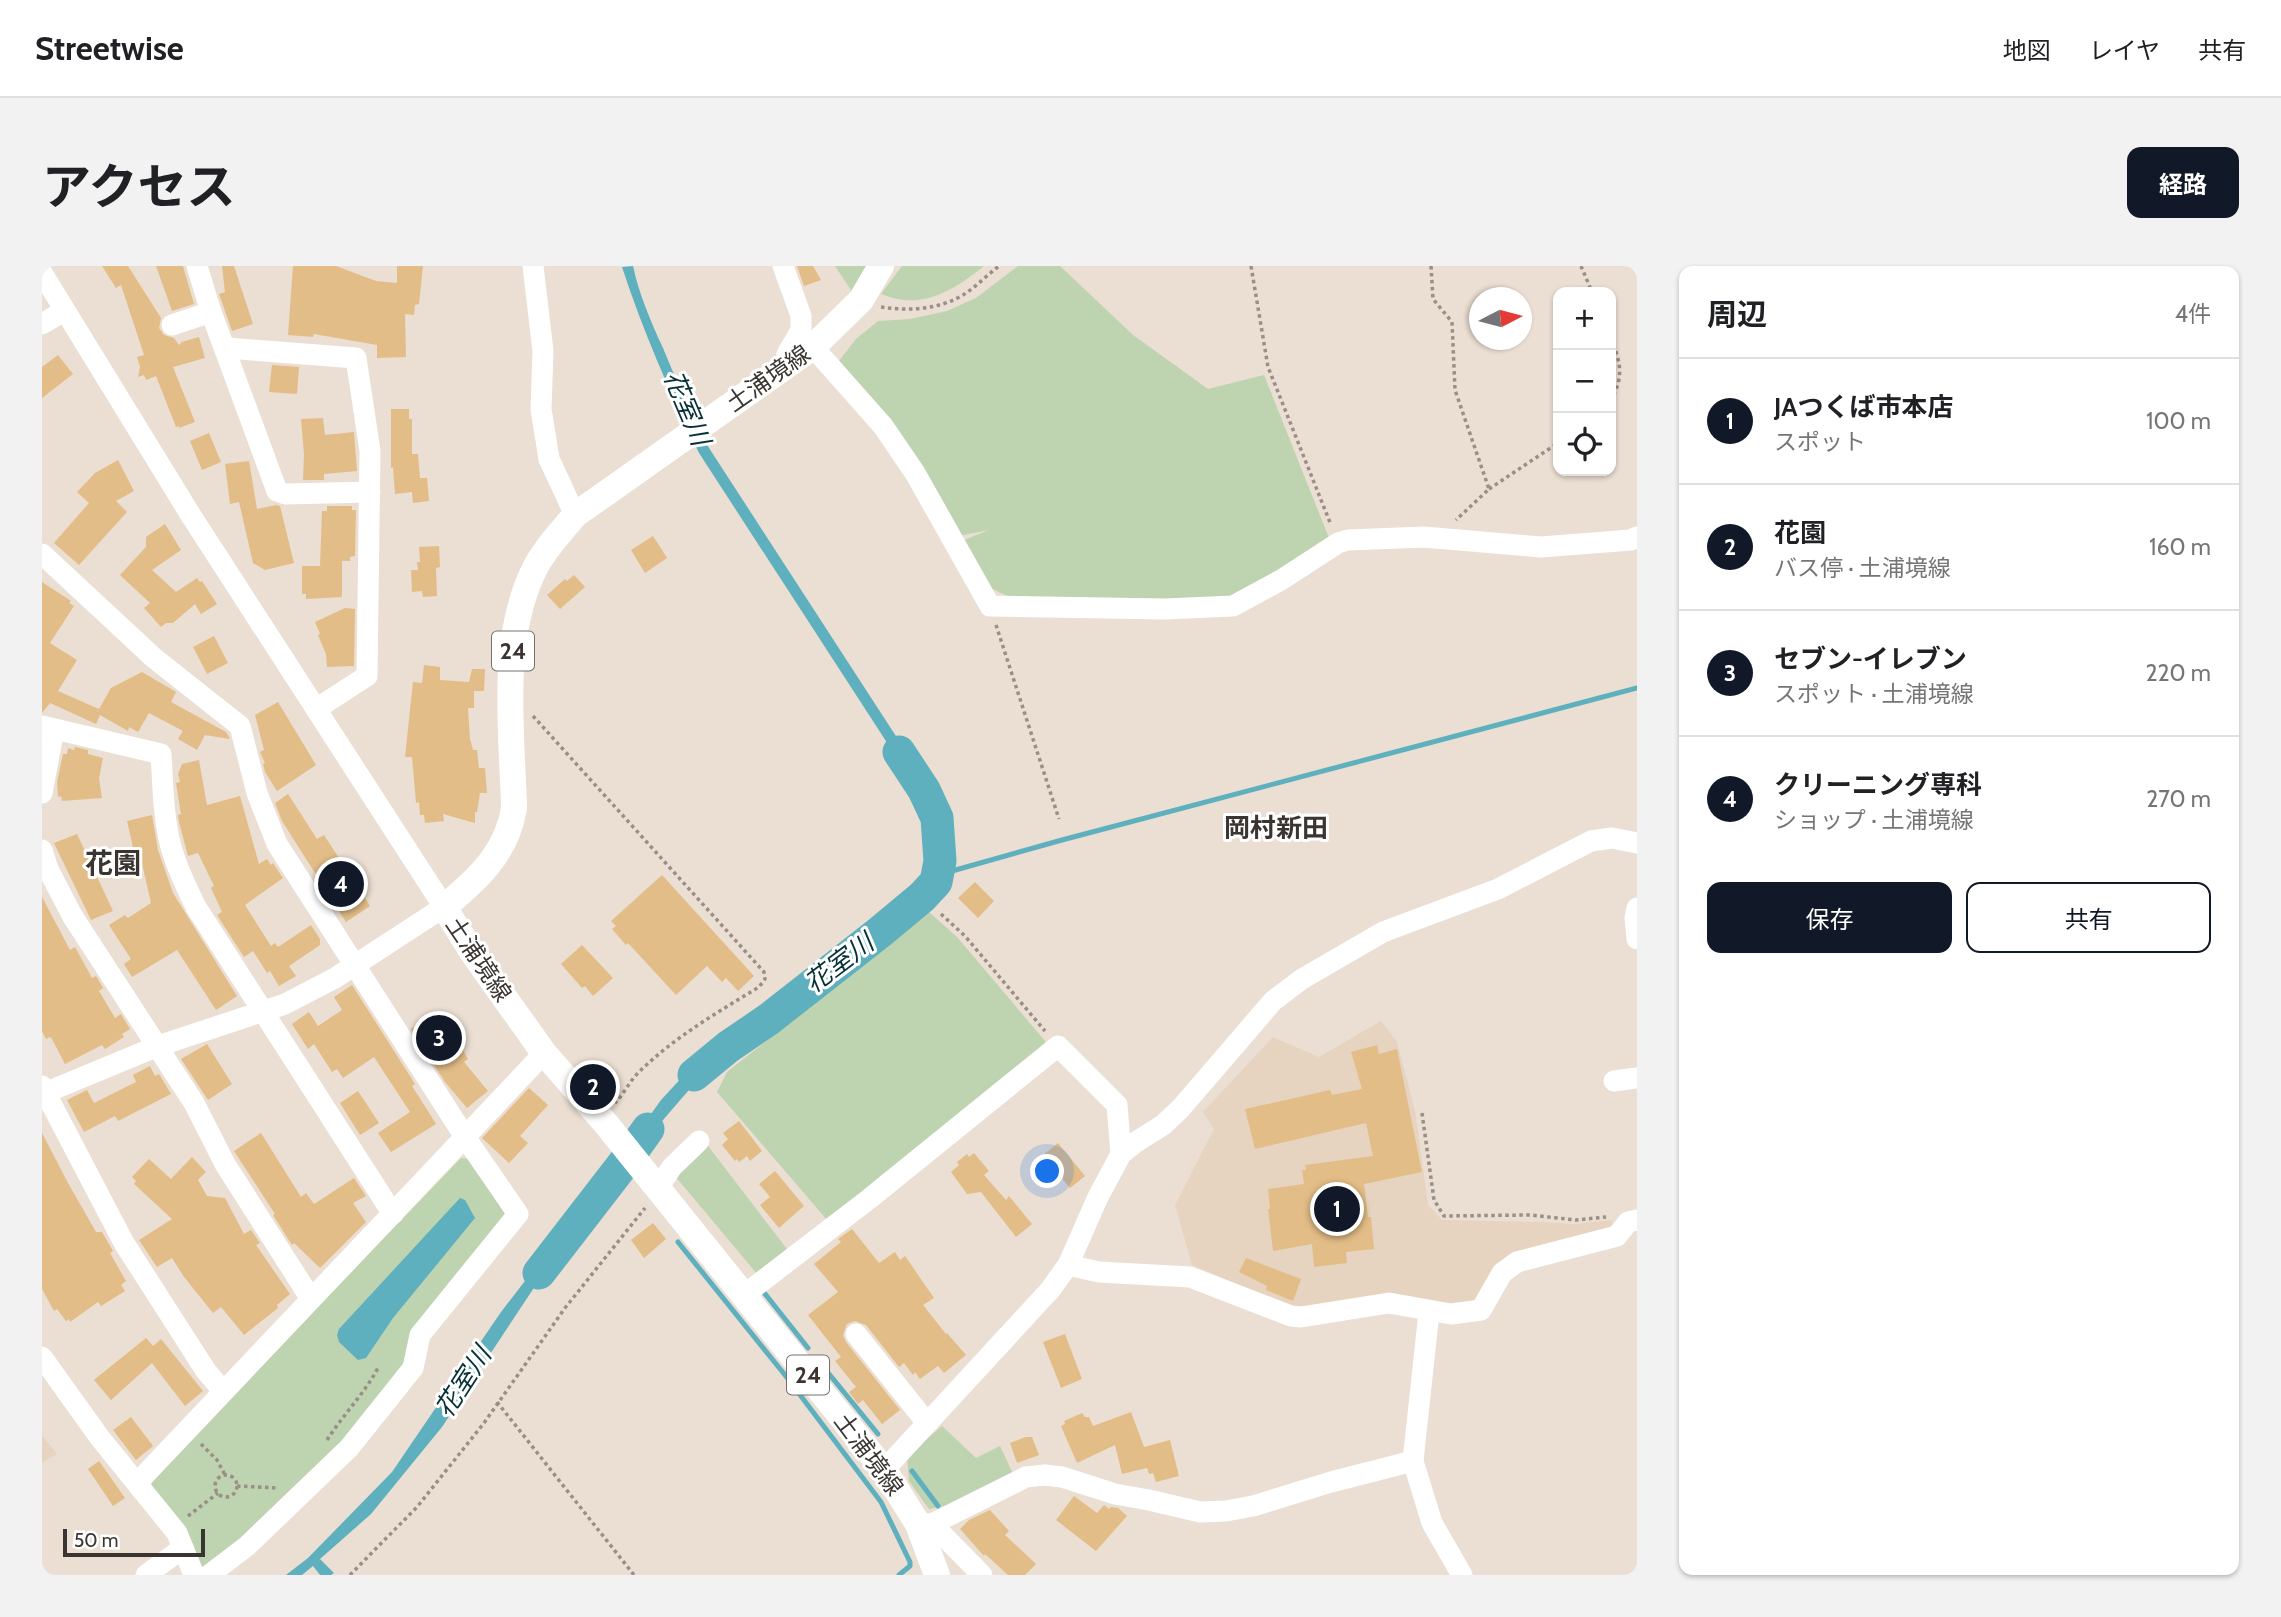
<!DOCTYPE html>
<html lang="ja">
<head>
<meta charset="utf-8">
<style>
  :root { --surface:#fff; --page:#f2f2f2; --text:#202124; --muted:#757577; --line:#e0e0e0; --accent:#111827 }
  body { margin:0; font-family:Cabin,"Noto Sans JP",sans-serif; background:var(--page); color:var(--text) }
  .controls { position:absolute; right:21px; top:21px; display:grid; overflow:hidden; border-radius:14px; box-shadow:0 2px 5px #0004 }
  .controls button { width:63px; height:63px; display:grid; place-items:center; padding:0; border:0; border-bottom:2px solid var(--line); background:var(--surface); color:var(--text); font:35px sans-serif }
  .compass { position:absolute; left:1427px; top:21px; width:63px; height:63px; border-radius:50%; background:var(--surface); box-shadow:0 2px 5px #0004; rotate:84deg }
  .scale { position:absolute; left:21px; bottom:18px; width:142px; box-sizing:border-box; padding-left:7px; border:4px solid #3a3530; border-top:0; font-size:19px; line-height:24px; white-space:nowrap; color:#3a3530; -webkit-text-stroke:5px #fff; paint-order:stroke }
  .you { position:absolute; left:1006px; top:906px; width:24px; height:24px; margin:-18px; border:5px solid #fff; border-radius:50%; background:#1a73e8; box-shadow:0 0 0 10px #1a73e833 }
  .badge { display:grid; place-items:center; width:46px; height:46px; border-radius:50%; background:var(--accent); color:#fff; font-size:23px; font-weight:700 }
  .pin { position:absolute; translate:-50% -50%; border:4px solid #fff; box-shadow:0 2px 7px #0006 }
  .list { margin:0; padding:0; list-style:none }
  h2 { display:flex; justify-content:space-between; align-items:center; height:91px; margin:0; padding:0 28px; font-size:30px }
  h2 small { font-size:23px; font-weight:400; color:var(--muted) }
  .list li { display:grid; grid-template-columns:46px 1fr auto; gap:21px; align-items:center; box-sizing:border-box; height:126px; padding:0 28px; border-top:2px solid var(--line) }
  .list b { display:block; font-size:26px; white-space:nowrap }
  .list p { margin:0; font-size:23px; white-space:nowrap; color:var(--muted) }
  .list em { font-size:23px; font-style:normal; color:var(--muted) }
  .actions { display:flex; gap:14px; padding:21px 28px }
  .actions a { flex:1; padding:16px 0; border:2px solid var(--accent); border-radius:14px; text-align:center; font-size:24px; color:var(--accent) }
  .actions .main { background:var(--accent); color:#fff }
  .icon { flex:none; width:38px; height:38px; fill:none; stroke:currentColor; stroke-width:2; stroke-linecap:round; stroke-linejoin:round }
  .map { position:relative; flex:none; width:1595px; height:1309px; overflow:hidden; border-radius:14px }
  header { display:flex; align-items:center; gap:42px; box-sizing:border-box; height:98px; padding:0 35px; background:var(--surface); border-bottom:2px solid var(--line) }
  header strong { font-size:33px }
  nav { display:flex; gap:38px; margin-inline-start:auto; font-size:24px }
  .intro { display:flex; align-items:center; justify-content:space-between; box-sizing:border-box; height:168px; padding:0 42px }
  h1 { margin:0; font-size:49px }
  .button { padding:18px 32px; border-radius:14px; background:var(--accent); color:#fff; font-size:24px; font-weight:700 }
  main { display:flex; gap:42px; padding:0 42px }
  aside { flex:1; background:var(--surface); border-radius:14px; box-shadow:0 2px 5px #0004 }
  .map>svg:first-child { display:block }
  .built { fill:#e6d4c1 }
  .green { fill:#bed3af }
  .water { fill:#5eb0be }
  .pier { fill:#ebded2 }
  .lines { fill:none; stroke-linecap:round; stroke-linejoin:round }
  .stream { stroke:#5eb0be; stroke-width:5 }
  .river { stroke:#5eb0be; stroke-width:33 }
  .building { fill:#e3bd87 }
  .path { stroke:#988f86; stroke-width:3.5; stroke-dasharray:3.5 3.5; stroke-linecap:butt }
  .minor { stroke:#fff; stroke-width:21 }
  .major { stroke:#fff; stroke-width:26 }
  .labels { text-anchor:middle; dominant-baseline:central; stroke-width:6; stroke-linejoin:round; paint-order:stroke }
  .shield { fill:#fff; stroke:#75726e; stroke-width:2 }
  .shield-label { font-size:23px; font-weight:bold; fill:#3a3530 }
  .street-label { font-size:24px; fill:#3a3530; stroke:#fff }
  .water-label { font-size:26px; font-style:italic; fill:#073137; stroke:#fff }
  .neighbourhood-label { font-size:26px; font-weight:bold; fill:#3a3530; stroke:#fff }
  .quarter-label { font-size:28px; font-weight:bold; fill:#3a3530; stroke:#fff }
</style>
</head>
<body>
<header>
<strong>Streetwise</strong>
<nav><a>地図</a><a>レイヤ</a><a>共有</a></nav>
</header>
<div class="intro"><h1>アクセス</h1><a class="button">経路</a></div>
<main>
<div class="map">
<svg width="1595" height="1309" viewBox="0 0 1595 1309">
  <rect width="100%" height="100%" fill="#ebded2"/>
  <g class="built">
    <path d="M1339,755L1355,776L1373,844L1386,939L1400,954L1499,956L1532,958L1570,954L1572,965L1465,993L1434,1037L1407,1041L1347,1030L1249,1041L1150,999L1133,939L1172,863L1161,846L1231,771L1277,791Z"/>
    <path d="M0,1169L15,1188L0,1197Z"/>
  </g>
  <g class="green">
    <path d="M793,0H827L811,27Z"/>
    <path d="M860,0H942C911,25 879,45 839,28Z"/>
    <path d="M976,0H1018L1091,69L1166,123L1222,109L1289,277L1197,330L1175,335L974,334L946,321L922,274L947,264L916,270L797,95L814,73L836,55L868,53L905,45L934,32Z"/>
    <path d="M887,646L915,671L1003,775V781L786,955L675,826L685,806L795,719L844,682Z"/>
    <path d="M666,880L745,983L716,1009L633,910L654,887Z"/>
    <path d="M419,892L427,893L463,948L365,1103L278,1205L165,1302L157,1300L109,1222L110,1213Z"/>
    <path d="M900,1160L934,1192L958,1180L972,1210L907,1239L887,1243L867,1215L865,1190Z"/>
  </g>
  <g class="water">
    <path d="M591,0C597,28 609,56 621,82C635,116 649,149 667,182L887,521L877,526L657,187C628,127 601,65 580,1Z"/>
    <path d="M682,776L690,787L652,818L615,861L577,893L400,1161L329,1248L278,1293L292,1307L289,1309H278L271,1300L260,1309H244L266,1292L350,1206L459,1046L577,893L619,834L643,808Z"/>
    <path d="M418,932L423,934L433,952L351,1052L324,1092L316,1094L297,1076L295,1069L297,1063Z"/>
  </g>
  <path class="pier" d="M599,855L611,869L580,896L575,890Z"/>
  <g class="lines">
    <g class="stream">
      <path d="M894,616L910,605L1020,574L1595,422"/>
      <path d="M636,976L743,1109L839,1236L868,1296V1300L857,1309"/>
      <path d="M723,1022L720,1024L766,1082"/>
      <path d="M783,1103L836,1168"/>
      <path d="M870,1205L896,1240"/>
    </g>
    <g class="river">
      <path d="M652,809L686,781L727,753L838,666L880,631L894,616L898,595L895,552L882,524L857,486"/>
      <path d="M497,1007L582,897L606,863"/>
    </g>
  </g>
  <g class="building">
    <path d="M60,0H86L119,52L117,62L122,69L132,72L137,79L140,76L157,71L163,92L131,101L153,156L137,162V160L134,161L114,110L104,114L102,109L96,111L98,101L95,91L102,89L79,19L74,22Z"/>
    <path d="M114,0H141L152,38L130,45Z"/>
    <path d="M180,0H192L211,58L190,65L177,28L183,26Z"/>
    <path d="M251,0H294L334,15L355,17V0H381L377,38L373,39L372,49L363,48L364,91L335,92V79L272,68L271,71L246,69Z"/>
    <path d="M755,0H771L779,14L762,20Z"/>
    <path d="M16,89L31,108L0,132V101Z"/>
    <path d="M230,99L257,101L255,128L227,126Z"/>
    <path d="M349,143H367V153H370V188H376L378,212H385L387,235L371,237L370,226L353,228L351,201L349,202Z"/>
    <path d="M281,152L283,169L312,166L315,205L282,208V214H261L262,189L259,153Z"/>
    <path d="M167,167L179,196L160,204L148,175Z"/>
    <path d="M76,194L92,225L74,235L85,246L37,299L12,277L47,237L35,226L53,207Z"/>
    <path d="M207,195L215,243L234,239L238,240L252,297L223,304L211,297L197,236L188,238L183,198Z"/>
    <path d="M285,240H310V244H314L313,290L308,291V295H300V331L264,333V328H260V300H278L280,245H285Z"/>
    <path d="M123,258L139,284L110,304L134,326L155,312L158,316L160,315L175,338L159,348L153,338L131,357H124L119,361L102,342L108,337L78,309L104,281V271Z"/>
    <path d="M611,270L625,292L603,307L589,284Z"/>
    <path d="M397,280L398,301L394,302L395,330L381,331L380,325L370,326L369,304H376L375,296H378L377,281Z"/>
    <path d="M532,309L543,321L518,343L505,329L523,313L525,315Z"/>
    <path d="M0,316L29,335L27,337L32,340L8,377L35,394L16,425L57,443L69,422L100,406L134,426L129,436L184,466L188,473L163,469L155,484L136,473L141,465L107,447L96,466L87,461L86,465L58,449L54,458L8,437L0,447Z"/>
    <path d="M303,342L313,343L312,400L285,401L284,388L276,369L278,368L273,356Z"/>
    <path d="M172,370L186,397L165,408L151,381Z"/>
    <path d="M382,399L398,401V414L427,416L430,403H443L442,425H432V442H426L428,473L431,484H435L437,502H443L445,527H438L435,546H433V557L401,548L402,555L383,557L382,549H378L377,536L374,537L370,491H363L371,416L380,417Z"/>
    <path d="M236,436L274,499L235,525L223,506L221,498L223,497L218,486L222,484L213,449Z"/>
    <path d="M33,481L46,484V488L61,492L57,512L60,532L20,535L19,530L16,531L15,516L21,488H25L26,482L32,484Z"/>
    <path d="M157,494L165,539L198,530L217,598L225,593L229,599L231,597L241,612L203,639L229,680L233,677L236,681L269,659L278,673V679L247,700L254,710L237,720L228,705L225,707L211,685L202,691L175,649L180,646L169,622L172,620L156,587L146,590L137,556L136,549L139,548L134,517L138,516L136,508L140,498Z"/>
    <path d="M246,528L275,573L282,569L328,640L304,656L240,555L233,537Z"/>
    <path d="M110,549L116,584L131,627L195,730L174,744L135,684L90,711L82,698L89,693L67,659L83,649L86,652L109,637L99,593L94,594L85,555Z"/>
    <path d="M35,568L71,645L49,654L12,577Z"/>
    <path d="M620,609L712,710L696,725L684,712L680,716L665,700L634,729L586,677L584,679L570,663L574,660L569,655Z"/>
    <path d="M933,616L952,635L936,652L916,632Z"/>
    <path d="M0,631L28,684L33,681L50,712L54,710L56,713L61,722L57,725L73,752L79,748L88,763L80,768L82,771L63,783L60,779L23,798L10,773L8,771L4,773L0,765Z"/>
    <path d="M540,679L571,712L551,730L543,720L540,722L519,698Z"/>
    <path d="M310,719L373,818L370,820L394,858L349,886L336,867L368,846L332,791L301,812L295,803L290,806L272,778L266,783L250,758L267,746L276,760L300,744L292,731Z"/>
    <path d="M397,745L422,784L421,785L426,793L422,796L446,825L425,842L403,816L369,763Z"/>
    <path d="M165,778L190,818L166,834L139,793Z"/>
    <path d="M1335,779L1337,788L1355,783L1380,906L1322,918L1326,951H1329L1332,983L1304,986L1305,997L1272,1001L1270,978L1231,985L1226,943H1228L1226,923L1262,918L1260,904H1264L1263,899L1331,890L1324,857L1213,883L1203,843L1288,824L1290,829L1320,823L1309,786Z"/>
    <path d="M108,800L113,810L117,808L129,828L76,855L73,850L42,866L25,834L45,824L52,837L94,816L91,809Z"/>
    <path d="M487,822L506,839L478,870L486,877L467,897L440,872Z"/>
    <path d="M316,825L337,857L318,869L298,837Z"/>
    <path d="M697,855L720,885L708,895L705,890L697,896L695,893L693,895L680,879L686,873L681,867Z"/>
    <path d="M0,867L26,917L54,966H60L71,985L68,987L84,1015L79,1019L83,1025L59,1040L56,1036L28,1056L27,1053L24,1055L15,1043L12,1045L0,1023Z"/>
    <path d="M219,867L259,931L264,927L272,938L266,942L312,912L324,930L311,937L324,956L278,1002L252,977L250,979L231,949L233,948L192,885Z"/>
    <path d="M1016,877L1043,910L1028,922L1001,889Z"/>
    <path d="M932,887L947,905L942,909L964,934L967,930L990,958L974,971L939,926L925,928L909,906L917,899L915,896L925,888L927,891Z"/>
    <path d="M150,891L164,906L156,914L165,930L183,932L202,968L209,964L218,977L214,979L248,1028L235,1039L236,1042L202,1069L179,1041L171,1047L142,1011L130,992L115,1001L97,974L130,953L92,918L94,915L90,911L107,893L129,913Z"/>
    <path d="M733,905L762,940L737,962L718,939L728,931L717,918Z"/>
    <path d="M611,957L624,973L602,992L589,974Z"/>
    <path d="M810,963L837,997L853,986L858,994L863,990L892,1032L881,1039L904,1068L905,1067L924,1089L902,1107L896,1100L878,1113L873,1106L871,1109L862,1097L857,1101L824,1059L813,1055L805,1058L801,1069L804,1076L858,1144L840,1158L821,1134L816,1138L807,1126L814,1121L793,1095L799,1091L766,1049L796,1026L772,998L799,976L796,973Z"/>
    <path d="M1204,992L1259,1013L1251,1035L1224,1024L1225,1020L1197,1006Z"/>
    <path d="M1023,1068L1040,1113L1019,1122L1001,1076Z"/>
    <path d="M104,1072L111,1080L119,1073L161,1125L143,1140L110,1097L69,1134L52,1114Z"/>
    <path d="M1089,1146L1102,1181L1128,1174L1137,1210L1114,1216L1111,1207L1107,1208L1105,1202L1080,1208L1073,1179L1035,1197L1019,1160L1023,1158L1022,1155L1040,1147L1043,1151H1047L1051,1160Z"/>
    <path d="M89,1151L111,1180L94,1194L71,1164Z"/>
    <path d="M984,1171H990L997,1189L975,1197L968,1177Z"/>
    <path d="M57,1195L83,1232L71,1240L46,1203Z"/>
    <path d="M1032,1230L1055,1247L1062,1239L1067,1243L1069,1241L1076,1242L1085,1250L1054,1285L1014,1254Z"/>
    <path d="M948,1244L967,1265L963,1269L994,1298L983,1309H966L943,1288L942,1290L918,1263L927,1254Z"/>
  </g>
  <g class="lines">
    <g class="path">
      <path d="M1209,0L1226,101L1289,259"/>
      <path d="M1389,0L1391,33L1410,56L1413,124L1447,223L1414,254"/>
      <path d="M1539,0L1550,26"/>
      <path d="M839,41C866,45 896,44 921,29C934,21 945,9 957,0"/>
      <path d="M1569,72C1579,98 1582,109 1569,135"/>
      <path d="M1447,223L1516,177"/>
      <path d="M954,359L1017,553"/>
      <path d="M491,450L722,706L723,713L717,721C676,746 631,772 596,807C587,816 582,828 573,837"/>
      <path d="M899,648L923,670L1003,765"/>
      <path d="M1380,847L1392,934L1402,950L1488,949L1534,954L1564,951"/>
      <path d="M455,1136L592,1309"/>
      <path d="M285,1174C301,1149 322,1128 336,1102"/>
      <path d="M159,1178L175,1194L183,1209"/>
      <circle cx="184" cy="1220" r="11"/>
      <path d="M195,1220L236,1222"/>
      <path d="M146,1250L176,1227"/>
      <path d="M308,1309L375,1241L442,1157L523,1042L603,942"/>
    </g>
    <g class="minor">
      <path d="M155,0L169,46L235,225L243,228L328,226"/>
      <path d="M491,0L501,85L499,143L507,193L533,249"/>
      <path d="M741,0L759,50V64L745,88L751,95"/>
      <path d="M0,7L148,248L402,641L293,712L243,738L116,780L0,828"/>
      <path d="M0,58L22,45"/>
      <path d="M130,59L169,46"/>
      <path d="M771,81L841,160L873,207L948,340L1123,343L1191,340L1239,314L1296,277L1306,274L1382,271L1499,281L1589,274L1595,271"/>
      <path d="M184,82L314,92L328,185L325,410L274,443"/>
      <path d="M0,288L112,392L198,460L215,527L235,578L423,871L95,1217"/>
      <path d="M0,460L119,488C121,518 121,551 129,581C135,602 144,621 154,641L351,948"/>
      <path d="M0,527L12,463"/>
      <path d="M0,584L6,603L31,651L152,837L183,898L269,1033"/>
      <path d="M1595,642L1593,652L1595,673"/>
      <path d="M1572,815L1595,812"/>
      <path d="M0,820L82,977L164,1105L181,1125"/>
      <path d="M616,922L630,901L657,875"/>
      <path d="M1026,999L1057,1006L1148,1011L1249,1050L1259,1051L1347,1037L1409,1048L1439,1044L1460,1007L1475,996L1575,970L1586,956L1595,954"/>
      <path d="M702,1029L827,933L1016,780L1075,839L1079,888"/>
      <path d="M1387,1046L1371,1195L1390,1257L1420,1309"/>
      <path d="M814,1068L885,1157"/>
      <path d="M0,1091L58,1172L135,1267L152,1309"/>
      <path d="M842,1204L1008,1024L1026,999L1056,931L1079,888L1094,876L1121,859L1139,842L1231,735L1260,713L1341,666L1456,623L1549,575L1570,572L1595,577"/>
      <path d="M878,1258H890L940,1309"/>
      <path d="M890,1258L984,1211L1003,1209L1020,1211L1073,1228L1107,1234L1158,1246L1184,1245L1211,1240L1289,1216L1371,1195"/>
      <path d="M104,1309L141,1282"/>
      <path d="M167,1309L205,1280L307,1182L371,1102L378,1069L476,948L423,871L502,787"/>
    </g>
    <path class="major" d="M839,0L819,34L771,81L533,249C519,266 504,281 494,300C457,371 470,465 472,542C465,587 435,614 402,641L430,686L502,787L565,859L842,1204L876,1258L895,1309"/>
  </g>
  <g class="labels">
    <g class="shield">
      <rect x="450" y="365.5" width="42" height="39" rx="5"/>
      <rect x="745" y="1089.5" width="42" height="39" rx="5"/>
    </g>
    <g class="shield-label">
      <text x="471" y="385">24</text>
      <text x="766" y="1109">24</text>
    </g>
    <g class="street-label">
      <text transform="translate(726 112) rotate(-35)">土浦境線</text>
      <text transform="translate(437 693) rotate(56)">土浦境線</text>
      <text transform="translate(827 1188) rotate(53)">土浦境線</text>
    </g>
    <g class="water-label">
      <text transform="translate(645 142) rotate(67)">花室川</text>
      <text transform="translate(797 697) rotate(-37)">花室川</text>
      <text transform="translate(421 1116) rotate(-57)">花室川</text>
    </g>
    <g class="neighbourhood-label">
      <text x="1234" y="562">岡村新田</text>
    </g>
    <g class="quarter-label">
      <text x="71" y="597">花園</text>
    </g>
  </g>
</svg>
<div class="controls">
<button>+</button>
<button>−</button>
<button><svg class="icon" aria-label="locate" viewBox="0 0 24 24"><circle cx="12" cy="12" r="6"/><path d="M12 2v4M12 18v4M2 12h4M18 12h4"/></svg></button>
</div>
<svg class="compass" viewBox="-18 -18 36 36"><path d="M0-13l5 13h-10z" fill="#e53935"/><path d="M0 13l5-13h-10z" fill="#757577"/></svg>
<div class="scale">50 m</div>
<div class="you"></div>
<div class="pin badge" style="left:1295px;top:943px">1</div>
<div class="pin badge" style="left:551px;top:821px">2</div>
<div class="pin badge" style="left:397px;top:772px">3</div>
<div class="pin badge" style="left:299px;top:618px">4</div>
</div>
<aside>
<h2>周辺<small>4件</small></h2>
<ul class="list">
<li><span class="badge">1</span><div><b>JAつくば市本店</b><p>スポット</p></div><em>100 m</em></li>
<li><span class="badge">2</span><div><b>花園</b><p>バス停 · 土浦境線</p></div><em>160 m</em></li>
<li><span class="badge">3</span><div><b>セブン-イレブン</b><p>スポット · 土浦境線</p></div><em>220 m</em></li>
<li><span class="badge">4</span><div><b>クリーニング専科</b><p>ショップ · 土浦境線</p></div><em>270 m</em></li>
</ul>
<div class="actions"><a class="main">保存</a><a>共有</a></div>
</aside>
</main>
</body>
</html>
